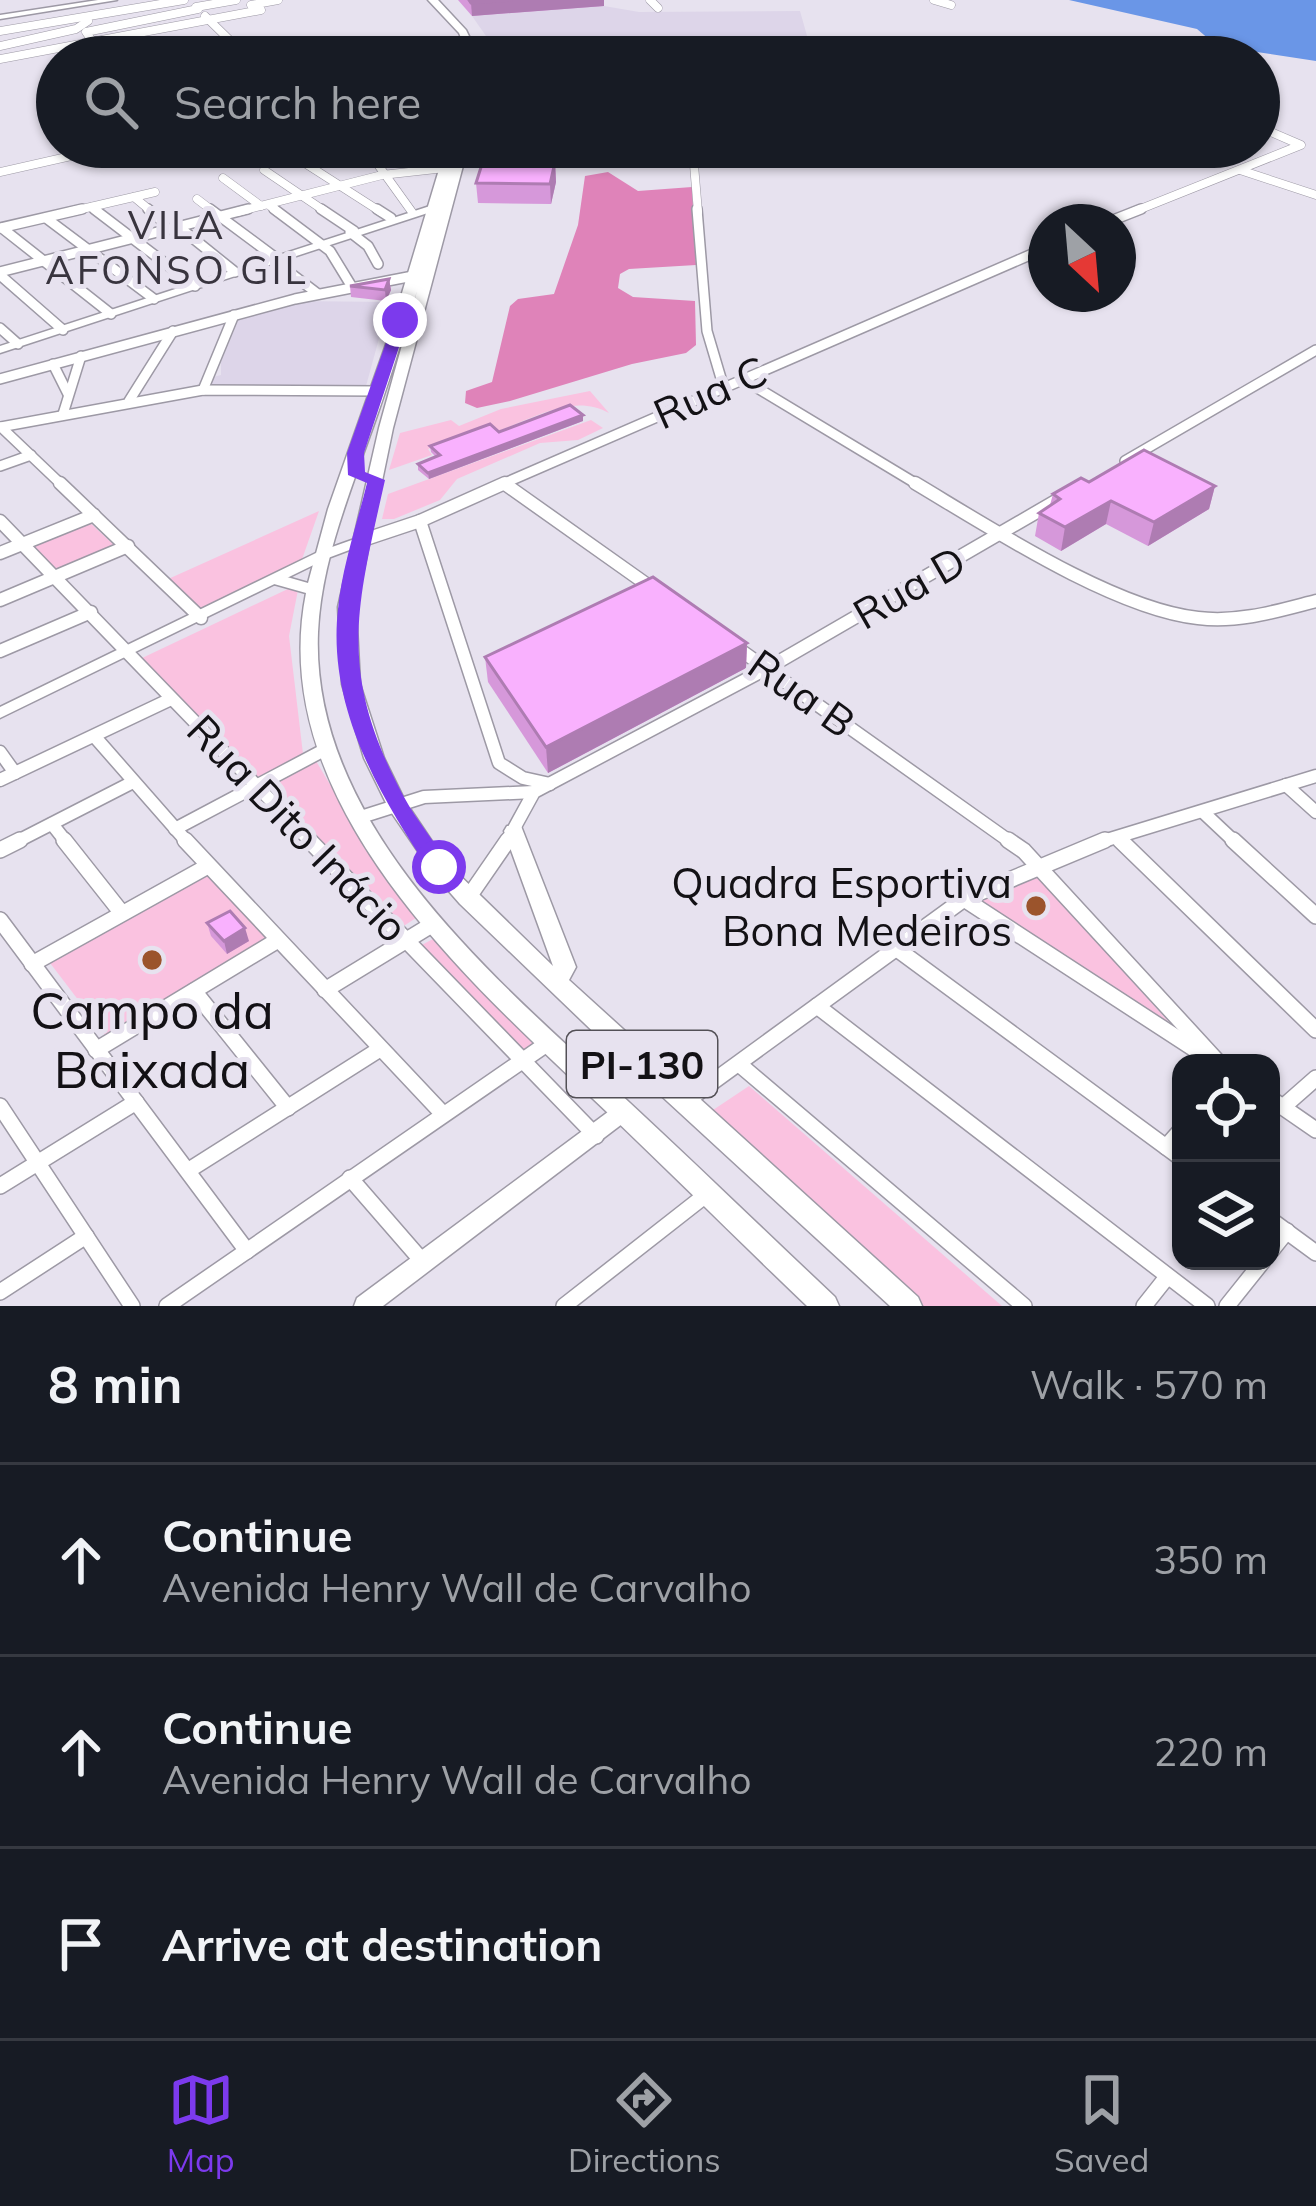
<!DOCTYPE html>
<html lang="en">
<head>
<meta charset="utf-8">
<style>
  :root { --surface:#171b24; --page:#20242c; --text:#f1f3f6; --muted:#9ea1a6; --line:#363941; --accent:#7c3aed }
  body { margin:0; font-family:Mulish,sans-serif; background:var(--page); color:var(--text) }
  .controls { position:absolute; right:36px; bottom:36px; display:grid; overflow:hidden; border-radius:24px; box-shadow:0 3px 9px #0004 }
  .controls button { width:108px; height:108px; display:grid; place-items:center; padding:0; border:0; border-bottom:3px solid var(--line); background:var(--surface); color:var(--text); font:60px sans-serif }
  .compass { position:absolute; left:1028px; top:204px; width:108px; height:108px; border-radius:50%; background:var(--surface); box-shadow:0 3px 9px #0004; rotate:154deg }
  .stop { position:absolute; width:36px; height:36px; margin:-27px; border:9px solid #7c3aed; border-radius:50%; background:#fff }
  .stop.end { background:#7c3aed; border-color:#fff; box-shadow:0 3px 12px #0008 }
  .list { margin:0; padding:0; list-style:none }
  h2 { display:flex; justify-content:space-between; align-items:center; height:156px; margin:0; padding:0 48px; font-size:51px }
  h2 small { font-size:39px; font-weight:400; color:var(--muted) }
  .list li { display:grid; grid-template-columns:78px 1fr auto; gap:36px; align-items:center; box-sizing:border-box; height:192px; padding:0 48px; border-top:3px solid var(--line) }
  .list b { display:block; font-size:45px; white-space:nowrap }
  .list p { margin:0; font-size:39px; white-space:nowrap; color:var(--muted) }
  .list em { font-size:39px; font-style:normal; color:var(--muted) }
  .icon { flex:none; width:66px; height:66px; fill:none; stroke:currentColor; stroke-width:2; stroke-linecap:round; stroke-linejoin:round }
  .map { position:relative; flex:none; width:1316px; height:1306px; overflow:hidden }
  .search { position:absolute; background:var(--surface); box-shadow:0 3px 9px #0004; left:36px; right:36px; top:36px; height:132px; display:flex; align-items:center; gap:30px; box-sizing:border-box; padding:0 42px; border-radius:66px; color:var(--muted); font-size:45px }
  .sheet { height:732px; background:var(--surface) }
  nav { display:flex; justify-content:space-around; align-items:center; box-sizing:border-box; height:168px; border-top:3px solid var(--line); background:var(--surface); font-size:33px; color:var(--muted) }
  nav a { display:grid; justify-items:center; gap:6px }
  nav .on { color:var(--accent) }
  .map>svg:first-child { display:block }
  .built { fill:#ddd5e9 }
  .green { fill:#fac2e0 }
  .forest { fill:#df83b9 }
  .water { fill:#6a96e7 }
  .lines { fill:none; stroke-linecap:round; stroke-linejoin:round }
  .minor-far3-casing { stroke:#9d99a5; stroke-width:9 }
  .minor-far2-casing { stroke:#9d99a5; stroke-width:12 }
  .minor-far1-casing { stroke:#9d99a5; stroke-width:15 }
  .minor-casing { stroke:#9d99a5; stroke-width:18 }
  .tertiary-casing { stroke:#9d99a5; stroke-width:3 }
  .primary-casing { stroke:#9d99a5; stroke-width:3 }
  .minor-far3 { stroke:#fff; stroke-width:8 }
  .minor-far2 { stroke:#fff; stroke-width:9 }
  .minor-far1 { stroke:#fff; stroke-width:12 }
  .minor { stroke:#fff; stroke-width:15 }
  .tertiary { fill:#fff; fill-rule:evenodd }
  .primary { fill:#fff; fill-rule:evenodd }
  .wall { fill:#d698da }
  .shaded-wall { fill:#ae7cb2 }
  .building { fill:#f9b1fe; stroke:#ae7cb2; stroke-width:3 }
  .route { fill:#7c3aed }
  .poi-dot { fill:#9b542c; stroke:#e7e2ef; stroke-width:4.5 }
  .labels { text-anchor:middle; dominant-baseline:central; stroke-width:10; stroke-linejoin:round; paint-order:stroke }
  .far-neighbourhood-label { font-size:39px; letter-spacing:3px; fill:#38343e; stroke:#e7e2ef }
  .shield { fill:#e7e2ef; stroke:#535056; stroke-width:3 }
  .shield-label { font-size:39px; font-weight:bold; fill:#131115 }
  .street-label { font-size:42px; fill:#131115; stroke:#e7e2ef }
  .poi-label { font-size:42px; fill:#131115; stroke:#e7e2ef; text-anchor:end }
  .near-poi-label { font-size:51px; fill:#131115; stroke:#e7e2ef }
</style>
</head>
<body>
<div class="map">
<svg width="1316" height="1306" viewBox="0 0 1316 1306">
  <rect width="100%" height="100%" fill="#e7e2ef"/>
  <g class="built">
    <path d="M604,6L639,12L800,11L813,57H492L493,46L472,16Z"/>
    <path d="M470,147H782L468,157Z"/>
    <path d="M295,301L389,302L366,386H209L213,377L221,375V362L241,314Z"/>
  </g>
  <g class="green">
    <path d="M590,391L609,413C573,393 535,418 498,431L490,427L428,449L432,455L389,470L400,433L451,420L459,426L501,409Z"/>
    <path d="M591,420L603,428L578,440L540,443L457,479L440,500L394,519H382L388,494Z"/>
    <path d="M319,511L300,565L200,613L166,580Z"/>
    <path d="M88,521L116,547L57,572L31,547Z"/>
    <path d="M290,588L298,590L289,636L303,754L257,779L140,659Z"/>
    <path d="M316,761L390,885L416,918L402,927L264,788Z"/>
    <path d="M1032,870L1175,1029L977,899Z"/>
    <path d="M206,871L268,939L105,1035L47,959Z"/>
    <path d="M433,939L538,1043L521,1055L418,947Z"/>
    <path d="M749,1086L1002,1306H920L704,1116Z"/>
  </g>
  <path class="forest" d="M608,172L638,191L692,187L696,265L629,269L620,274L618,288L633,297L695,301L696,345L686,353L632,364L510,401L477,408L465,403L466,391L492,382L510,306L518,299L554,294L578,225L585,176Z"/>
  <path class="water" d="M1069,0H1316V61L1217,46L1197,29Z"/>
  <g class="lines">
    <defs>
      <g id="minor-far3">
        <path d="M650,0L658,8"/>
        <path d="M934,0L951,5"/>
        <path d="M251,5L278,0"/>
        <path d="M196,7L236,0"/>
        <path d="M205,16L247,57"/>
        <path d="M0,31L184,0"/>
        <path d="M93,42L86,32L198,9"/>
        <path d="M0,46L76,29L88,21"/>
        <path d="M1078,54L1082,57"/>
        <path d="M0,59L261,10"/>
        <path d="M406,147L416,170"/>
        <path d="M366,148L412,212"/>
        <path d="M693,153L698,212"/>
        <path d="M303,162L381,212"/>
        <path d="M264,170L326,212"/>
        <path d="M1240,170L1316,195"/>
        <path d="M0,172L111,147"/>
        <path d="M223,178L261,206"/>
        <path d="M134,197L152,212"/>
        <path d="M197,199L214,212"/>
        <path d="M269,205L278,212"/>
        <path d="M92,207L98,212"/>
        <path d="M69,212L155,192"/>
        <path d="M237,212L382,175L445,168"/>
        <path d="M1133,212L1301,145L1259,127"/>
      </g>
      <g id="minor-far2">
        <path d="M94,209L195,286"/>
        <path d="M148,209L161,220"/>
        <path d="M210,209L276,258"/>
        <path d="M274,209L330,251L352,287"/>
        <path d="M321,209L354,231"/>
        <path d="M377,209L391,218"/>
        <path d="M697,209L707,331L723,385"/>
        <path d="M46,218L154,299"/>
        <path d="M1108,222L1141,209"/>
        <path d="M179,227L235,272"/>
        <path d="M0,228L82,209"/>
        <path d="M2,228L111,314"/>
        <path d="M350,232L368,246L378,264"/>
        <path d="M272,259L318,294"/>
        <path d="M0,272L248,209"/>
        <path d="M0,275L63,330"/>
        <path d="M0,328L18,344"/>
        <path d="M53,364L68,394"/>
        <path d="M741,378L920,486"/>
        <path d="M0,379L295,299L413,276"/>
        <path d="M203,390L234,315"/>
        <path d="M129,401L173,331"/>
        <path d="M63,414L81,356"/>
        <path d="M0,427L203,390L378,391"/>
        <path d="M1,427L63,486"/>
        <path d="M1125,461L1316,350"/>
        <path d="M0,466L31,455"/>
        <path d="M498,486L1046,248"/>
      </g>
      <g id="minor-far1">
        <path d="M60,483L201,618"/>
        <path d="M915,483C989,527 1114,609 1198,618C1239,623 1277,611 1316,601"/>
        <path d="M505,484L656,591"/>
        <path d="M0,521L312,843"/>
        <path d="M420,521L499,763L523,778L550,784"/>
        <path d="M363,540L420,521L505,483"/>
        <path d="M0,553L94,515"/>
        <path d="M0,600L128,546"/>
        <path d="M736,647L1012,843"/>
        <path d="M0,651L91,612"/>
        <path d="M95,737L188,843"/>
        <path d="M0,752L15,773"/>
        <path d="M0,780L171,699"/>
        <path d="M1286,785L1316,812"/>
        <path d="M1203,812L1236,843"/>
        <path d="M361,817L424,797L534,792"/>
        <path d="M52,824L67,843"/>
        <path d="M175,829L326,749"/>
        <path d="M1118,838L1123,843"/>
        <path d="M14,843L133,782"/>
        <path d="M506,843L534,792L766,669L1061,498"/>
        <path d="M1097,843L1316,776"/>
      </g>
      <g id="minor">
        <path d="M64,840L121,912"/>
        <path d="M185,840L443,1114"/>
        <path d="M309,840L596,1136"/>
        <path d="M1008,840L1024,851L1219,1063"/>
        <path d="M1120,840L1316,1030"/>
        <path d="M1233,840L1316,916"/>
        <path d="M0,850L20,840"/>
        <path d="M468,898L508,840"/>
        <path d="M964,899L1205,1056"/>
        <path d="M0,920L247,1251"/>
        <path d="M897,949L1181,1158"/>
        <path d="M32,964L208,866"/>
        <path d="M325,990L433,924"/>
        <path d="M194,991L288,1108"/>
        <path d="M817,1006L1207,1306"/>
        <path d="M96,1050L278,940"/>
        <path d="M739,1064L1024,1306"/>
        <path d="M1271,1099L1316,1130"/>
        <path d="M685,1102L964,899L1105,840"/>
        <path d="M0,1106L132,1306"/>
        <path d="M1283,1107L1316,1078"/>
        <path d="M1166,1147L1181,1130"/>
        <path d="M189,1170L380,1049"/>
        <path d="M350,1178L423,1262"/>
        <path d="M0,1186L136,1102"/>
        <path d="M1271,1220L1316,1253"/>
        <path d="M1271,1251L1287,1231"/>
        <path d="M0,1292L86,1236"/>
        <path d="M167,1306L548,1043"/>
        <path d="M564,1306L707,1194"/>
        <path d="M1144,1306L1167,1277"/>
        <path d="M1227,1306L1263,1261"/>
      </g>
      <g id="tertiary">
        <path d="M98,0H117L0,19V15Z"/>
        <path d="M433,205L437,206V210L0,353V346Z"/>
        <path d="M363,536L370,540L368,543L328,558L0,718V707L318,552Z"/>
        <path d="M623,1103L630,1106L633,1112L630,1118L383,1306H354L357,1298L616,1106Z"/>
      </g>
      <g id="primary">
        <path d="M428,0H438L466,30L479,57H469L459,33Z"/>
        <path d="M456,147H468L393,428L356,607L360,684L384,758L405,801L446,862L553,966L504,831L507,826H521L576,967L569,980L918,1297L922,1306H890L631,1068L460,904L432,872L389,809L364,758L342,684L338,607L379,428L417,291C402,340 387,389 369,438C347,500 321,565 318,632C310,827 499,982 630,1103C699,1167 767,1233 835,1297L839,1306H807C741,1243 676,1178 610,1115C473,985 264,805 306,593L274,584L271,580L280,575L308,583L328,509L390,333L441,163L447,160L452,162Z"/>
      </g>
    </defs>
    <use href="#minor-far3" class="minor-far3-casing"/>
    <use href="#minor-far2" class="minor-far2-casing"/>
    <use href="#minor-far1" class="minor-far1-casing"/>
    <use href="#minor" class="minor-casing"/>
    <use href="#tertiary" class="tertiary-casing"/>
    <use href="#primary" class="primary-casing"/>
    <use href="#minor-far3" class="minor-far3"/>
    <use href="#minor-far2" class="minor-far2"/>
    <use href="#minor-far1" class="minor-far1"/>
    <use href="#minor" class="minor"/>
    <use href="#tertiary" class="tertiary"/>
    <use href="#primary" class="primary"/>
  </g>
  <g class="wall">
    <path d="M458,0H604V6L472,16Z"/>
    <path d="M555,162L556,182L551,204L478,203L476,183Z"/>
    <path d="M389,279L391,290L386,301L351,297L350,286Z"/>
    <path d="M583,421L429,479L418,470V464L436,457L431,452L430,446Z"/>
    <path d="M1089,482L1215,486L1209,509L1148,546L1106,524L1061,551L1035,536L1039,513L1050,505L1053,494Z"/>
    <path d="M747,643L746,668L548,773L488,682L485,657Z"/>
    <path d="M207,923L249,941L227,954L211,936Z"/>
  </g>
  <g class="shaded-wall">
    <path d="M512,0H604V6L472,16L471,3Z"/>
    <path d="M555,162L556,182L551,204L550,184Z"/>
    <path d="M389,279L391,290L386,301L385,290Z"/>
    <path d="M583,415V421L429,479L428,473Z"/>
    <path d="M1215,486L1209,509L1148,546L1154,522Z"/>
    <path d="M1111,501L1106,524L1061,551L1065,527Z"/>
    <path d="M747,643L746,668L548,773L546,747Z"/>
    <path d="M245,928L249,941L227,954L224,941Z"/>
  </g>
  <g class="building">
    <path d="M469,0H512L471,3Z"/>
    <path d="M483,161L555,162L550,184L476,183Z"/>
    <path d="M389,279L385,290L350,286Z"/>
    <path d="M570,405L583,415L428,473L418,464L440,455L430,446L490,424L499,432Z"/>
    <path d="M1144,450L1215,486L1154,522L1111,501L1065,527L1039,513L1060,499L1053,494L1081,478L1089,482Z"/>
    <path d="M653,577L747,643L546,747L485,657Z"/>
    <path d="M230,911L245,928L224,941L207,923Z"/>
  </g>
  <path class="route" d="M395,317L408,320L364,453L365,472L385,480C356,610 337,672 404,797C417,821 436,843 450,867L439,875L431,873C379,794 327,708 338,609C342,567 357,524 367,483L348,475L347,453Z"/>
  <g class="poi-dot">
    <circle cx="1036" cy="906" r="12"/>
    <circle cx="152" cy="960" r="12"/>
  </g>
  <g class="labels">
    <g class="far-neighbourhood-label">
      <text x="177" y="224">VILA<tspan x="177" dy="45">AFONSO GIL</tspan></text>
    </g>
    <rect class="shield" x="567" y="1031" width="150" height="66" rx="9"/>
    <g class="shield-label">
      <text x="642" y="1064">PI-130</text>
    </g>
    <g class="street-label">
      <text transform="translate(710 392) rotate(-24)">Rua C</text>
      <text transform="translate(909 587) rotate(-30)">Rua D</text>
      <text transform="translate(802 693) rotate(35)">Rua B</text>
      <text transform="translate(298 828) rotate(46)">Rua Dito Inácio</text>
    </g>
    <g class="poi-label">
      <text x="1012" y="882">Quadra Esportiva<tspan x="1012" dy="48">Bona Medeiros</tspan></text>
    </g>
    <g class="near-poi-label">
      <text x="152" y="1010">Campo da<tspan x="152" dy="59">Baixada</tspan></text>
    </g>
  </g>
</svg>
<div class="controls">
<button><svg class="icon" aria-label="locate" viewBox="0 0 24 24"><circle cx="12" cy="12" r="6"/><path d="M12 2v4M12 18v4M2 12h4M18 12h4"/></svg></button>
<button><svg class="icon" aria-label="layers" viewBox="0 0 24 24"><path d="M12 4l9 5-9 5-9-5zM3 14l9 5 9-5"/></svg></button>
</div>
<svg class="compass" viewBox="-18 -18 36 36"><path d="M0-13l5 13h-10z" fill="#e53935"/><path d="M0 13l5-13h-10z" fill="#9ea1a6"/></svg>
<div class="stop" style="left:439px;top:867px"></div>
<div class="stop end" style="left:400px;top:320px"></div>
<div class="search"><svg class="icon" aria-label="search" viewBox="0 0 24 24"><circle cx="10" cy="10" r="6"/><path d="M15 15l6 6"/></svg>Search here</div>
</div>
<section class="sheet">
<h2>8 min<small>Walk · 570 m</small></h2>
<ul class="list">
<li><svg class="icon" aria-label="ahead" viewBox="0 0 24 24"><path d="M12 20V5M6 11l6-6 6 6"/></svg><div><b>Continue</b><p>Avenida Henry Wall de Carvalho</p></div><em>350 m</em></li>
<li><svg class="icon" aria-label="ahead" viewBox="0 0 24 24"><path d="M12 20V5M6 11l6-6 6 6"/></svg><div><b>Continue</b><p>Avenida Henry Wall de Carvalho</p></div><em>220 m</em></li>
<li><svg class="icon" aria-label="arrive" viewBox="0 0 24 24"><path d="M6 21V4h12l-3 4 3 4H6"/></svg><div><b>Arrive at destination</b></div></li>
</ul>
</section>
<nav>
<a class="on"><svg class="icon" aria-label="map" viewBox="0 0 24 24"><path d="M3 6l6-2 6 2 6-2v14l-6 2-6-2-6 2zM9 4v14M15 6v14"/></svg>Map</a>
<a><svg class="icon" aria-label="directions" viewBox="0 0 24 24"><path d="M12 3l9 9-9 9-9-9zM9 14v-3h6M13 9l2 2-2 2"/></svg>Directions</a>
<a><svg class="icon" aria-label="saved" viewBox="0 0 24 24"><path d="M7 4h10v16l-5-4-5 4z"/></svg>Saved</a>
</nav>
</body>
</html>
